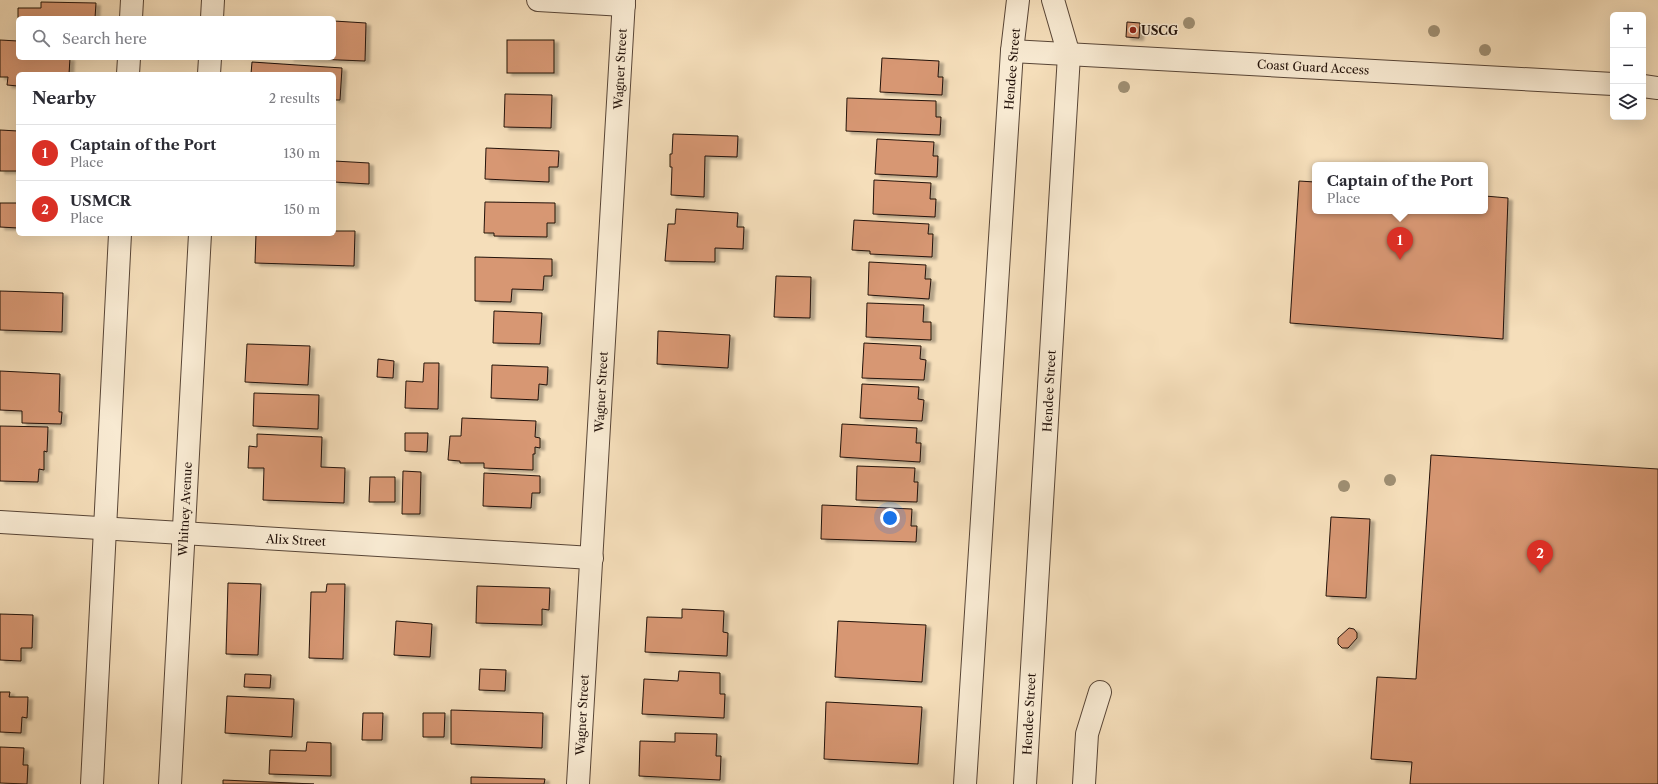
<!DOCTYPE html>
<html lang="en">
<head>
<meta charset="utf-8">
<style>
  :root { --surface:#fff; --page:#f2f2f3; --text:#2b2b33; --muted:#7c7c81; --line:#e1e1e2; --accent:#d93025 }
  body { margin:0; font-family:"Libre Caslon Text",serif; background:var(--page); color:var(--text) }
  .controls { position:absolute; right:12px; top:12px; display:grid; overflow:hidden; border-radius:6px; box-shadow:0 4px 16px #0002 }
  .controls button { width:36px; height:36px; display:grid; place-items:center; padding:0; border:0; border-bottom:1px solid var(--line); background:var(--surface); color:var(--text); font:20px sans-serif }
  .you { position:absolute; left:890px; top:518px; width:14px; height:14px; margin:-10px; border:3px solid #fff; border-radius:50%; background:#1a73e8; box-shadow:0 0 0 6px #1a73e833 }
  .badge { display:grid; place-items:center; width:26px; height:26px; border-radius:50%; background:var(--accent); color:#fff; font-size:13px; font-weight:700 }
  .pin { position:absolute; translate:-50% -33px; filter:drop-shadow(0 1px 2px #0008) }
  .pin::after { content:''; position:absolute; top:21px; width:14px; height:12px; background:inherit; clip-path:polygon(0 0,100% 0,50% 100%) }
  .popup { position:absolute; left:1312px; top:162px; width:176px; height:52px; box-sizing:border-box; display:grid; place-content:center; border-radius:6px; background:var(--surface); filter:drop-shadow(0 1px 3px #0005); font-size:13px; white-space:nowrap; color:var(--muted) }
  .popup b { font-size:15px; color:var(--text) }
  .popup::after { content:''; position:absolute; left:50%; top:100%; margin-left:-8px; border:8px solid transparent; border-top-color:var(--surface) }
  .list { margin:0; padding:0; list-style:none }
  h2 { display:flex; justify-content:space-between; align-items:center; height:52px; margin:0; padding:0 16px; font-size:17px }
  h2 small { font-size:13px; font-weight:400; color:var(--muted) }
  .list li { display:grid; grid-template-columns:26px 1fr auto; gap:12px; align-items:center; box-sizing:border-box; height:56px; padding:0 16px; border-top:1px solid var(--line) }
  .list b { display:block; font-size:15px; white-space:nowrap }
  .list p { margin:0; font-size:13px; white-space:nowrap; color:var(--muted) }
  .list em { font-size:13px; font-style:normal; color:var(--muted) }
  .icon { flex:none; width:22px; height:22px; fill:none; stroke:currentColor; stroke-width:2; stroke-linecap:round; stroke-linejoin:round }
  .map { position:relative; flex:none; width:1658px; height:784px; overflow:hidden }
  .search { position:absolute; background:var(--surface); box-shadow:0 4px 16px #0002; left:16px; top:16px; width:320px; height:44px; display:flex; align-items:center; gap:10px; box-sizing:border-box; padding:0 14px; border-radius:6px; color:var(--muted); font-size:15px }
  .panel { position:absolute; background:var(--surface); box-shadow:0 4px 16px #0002; left:16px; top:72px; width:320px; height:164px; border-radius:6px }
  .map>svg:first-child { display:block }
  .building { fill:#d79773; stroke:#23120a; filter:url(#shadow) }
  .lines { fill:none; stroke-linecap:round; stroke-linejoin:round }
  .minor-casing { stroke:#584536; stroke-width:24 }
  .minor { stroke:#f8ead2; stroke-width:22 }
  .tree { fill:#9f8f73 }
  .poi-dot { fill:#8f2418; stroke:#f8ead2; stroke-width:1.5 }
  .labels { text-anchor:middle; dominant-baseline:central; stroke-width:3; stroke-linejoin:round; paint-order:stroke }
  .poi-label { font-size:12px; font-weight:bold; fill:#23120a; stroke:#f8ead2; text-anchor:start }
  .street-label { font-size:12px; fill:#23120a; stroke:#f8ead2 }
</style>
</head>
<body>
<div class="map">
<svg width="1658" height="784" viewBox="0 0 1658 784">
  <defs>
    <filter id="shadow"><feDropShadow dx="4.5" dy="2.5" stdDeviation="1" flood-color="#0004"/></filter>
  </defs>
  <rect width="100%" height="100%" fill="#f5deba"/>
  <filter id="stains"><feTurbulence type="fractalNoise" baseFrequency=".005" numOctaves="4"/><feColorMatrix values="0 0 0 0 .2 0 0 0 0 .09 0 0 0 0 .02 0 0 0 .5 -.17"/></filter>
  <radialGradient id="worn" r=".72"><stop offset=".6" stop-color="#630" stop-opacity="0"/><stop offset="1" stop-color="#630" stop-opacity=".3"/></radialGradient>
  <g class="building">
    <path d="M41,2L96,3L95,18H18V8H41Z"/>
    <path d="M334,21L366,23L365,61L289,58H334Z"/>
    <path d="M1127,22L1140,23L1139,38L1126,37Z"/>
    <path d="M0,40L18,41V58H70L69,74H18V86L7,85L8,77H0Z"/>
    <rect x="507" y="40" width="47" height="33"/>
    <path d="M882,58L939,61L938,77H943L942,95L880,92Z"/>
    <path d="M252,62L342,68L340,100H334V74H251Z"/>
    <path d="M505,94L552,95L551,128L504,127Z"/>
    <path d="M847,98L936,101V117H941L940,135L846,131Z"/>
    <path d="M0,130L18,131V171H0Z"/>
    <path d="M673,134L738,136L737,157L705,156L704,197L671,195L672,167H670V154H672Z"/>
    <path d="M877,139L934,142L933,156H938L937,177L875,174Z"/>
    <path d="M486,148L559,151L558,167H549V182L485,179Z"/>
    <path d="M334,161L369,163V184L334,182Z"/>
    <path d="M874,180L931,183L930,199H936L935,217L873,214Z"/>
    <path d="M1299,181L1315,182V211H1485V196L1508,198L1503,339L1290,323Z"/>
    <path d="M485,202L555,203V223H547V237L494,236V233H484Z"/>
    <path d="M0,203H18V228L0,227Z"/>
    <path d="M676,209L738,213L737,227H744L743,249L715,248V262L665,261L668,224H675Z"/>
    <path d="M854,220L929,224L928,234H933L932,257L870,254V251L852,250Z"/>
    <path d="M334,231H355L354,266L255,263L256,234H334Z"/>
    <path d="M475,257L552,259V276H544L543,290L512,289L511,302L475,301Z"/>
    <path d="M869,262L926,265L925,279H931L929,299L868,295Z"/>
    <path d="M776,276L811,277L810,318L774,317Z"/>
    <path d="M0,291L63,293L62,332L0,330Z"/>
    <path d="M867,303L924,305L923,322H931V340L866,337Z"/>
    <path d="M494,311L542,313L540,344L493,343Z"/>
    <path d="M658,331L730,335L728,368L657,364Z"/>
    <path d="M864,343L921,346L920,359L926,360L924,380L862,378Z"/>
    <path d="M247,344L310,346L308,385L245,382Z"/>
    <path d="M378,359L394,361L393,378L377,377Z"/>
    <path d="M424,363H439L438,409L405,408L406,381L423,382Z"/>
    <path d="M492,365L548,367L547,385L539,384L538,400L491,398Z"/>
    <path d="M0,371L60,374L59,412H62L61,424L22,423V411L0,410Z"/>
    <path d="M862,384L919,387L918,399L924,400L922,421L860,418Z"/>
    <path d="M254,393L319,395L318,429L253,426Z"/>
    <path d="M462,418L536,421L535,437L540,438V448L535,447V454H533V470L484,468V463H460V461L448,460L450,436H461Z"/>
    <path d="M842,424L917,428L916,443H921L920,462L840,457Z"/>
    <path d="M0,426L48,427L47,452L44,451V470L39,469L38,482L0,481Z"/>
    <path d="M405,433H428L427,452L405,451Z"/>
    <path d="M257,434L322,437L321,467L345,468L344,503L263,500L264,468H248L249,446L257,447Z"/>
    <path d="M1431,455L1658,469V784H1410L1412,762L1371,759L1377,677L1416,679Z"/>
    <path d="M857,466L915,468L914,482H918L917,502L856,500Z"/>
    <path d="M403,471L421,472L420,514H402Z"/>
    <path d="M484,473L540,476V493H532L531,508L483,506Z"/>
    <path d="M370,477H395V502H369Z"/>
    <path d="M822,505L912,509L911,526H917L916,542L821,539Z"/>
    <path d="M1331,517L1370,519L1366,598L1326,596Z"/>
    <path d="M228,583L261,584L258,655L226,654Z"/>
    <path d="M327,584H345L343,659L309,658L311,592H326Z"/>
    <path d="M477,586L550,588L549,610L542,609V625L476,623Z"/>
    <path d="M682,609L724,611L723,632L728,633L727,656L645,652L647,617L682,618Z"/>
    <path d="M0,614L33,615L32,648H21V661L0,660Z"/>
    <path d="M396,621L432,624L430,657L394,655Z"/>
    <path d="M838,621L926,625L922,682L835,677Z"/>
    <path d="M1349,628L1354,629L1357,633V638L1348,648H1342L1338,644V638Z"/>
    <path d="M480,669L506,670L505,691L479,690Z"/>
    <path d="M679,671L720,673V694H725L724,718L642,714L644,679L678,681Z"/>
    <path d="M245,674L271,675L270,688L244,687Z"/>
    <path d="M0,692H10L9,697H28L27,718L22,717L21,733L0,732Z"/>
    <path d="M227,696L294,699L292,737L225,733Z"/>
    <path d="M826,702L922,707L918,764L824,759Z"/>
    <path d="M451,710L543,713L542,748L451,744Z"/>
    <path d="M363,713H383L382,740H362Z"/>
    <path d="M423,713H445L444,737H423Z"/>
    <path d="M675,733L717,734L716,756H721L720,780L639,776L640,741L675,742Z"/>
    <path d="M307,742L331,743V776L269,774L270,750L306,751Z"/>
    <path d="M0,747L24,748L23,765H28L27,784L0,783Z"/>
    <path d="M471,777L545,779L544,784H471Z"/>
    <path d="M223,780L314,784H223Z"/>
  </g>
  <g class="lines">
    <defs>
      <g id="minor">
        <path d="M538,0L624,5"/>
        <path d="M131,18L132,0"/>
        <path d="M212,18L213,0"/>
        <path d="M1012,51L1613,84"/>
        <path d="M128,74L129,58"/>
        <path d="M209,74L210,58"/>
        <path d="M1643,86L1658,88"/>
        <path d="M0,522L592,558"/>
        <path d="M92,784L120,234"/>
        <path d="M170,784L200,234"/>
        <path d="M578,784L624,0"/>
        <path d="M965,784L1012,51L1018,0"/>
        <path d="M1025,784L1069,55L1053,0"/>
        <path d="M1084,784L1087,734L1100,692"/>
      </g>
    </defs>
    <use href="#minor" class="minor-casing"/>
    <use href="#minor" class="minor"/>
  </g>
  <g class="tree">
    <circle cx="1189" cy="23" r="6"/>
    <circle cx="1434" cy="31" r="6"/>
    <circle cx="1485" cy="50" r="6"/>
    <circle cx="1124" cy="87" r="6"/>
    <circle cx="1390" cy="480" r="6"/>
    <circle cx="1344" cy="486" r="6"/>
  </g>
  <circle class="poi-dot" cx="1133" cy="30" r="4"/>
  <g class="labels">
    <g class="poi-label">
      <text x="1141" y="30">USCG</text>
    </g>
    <g class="street-label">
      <text transform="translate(1313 67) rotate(3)">Coast Guard Access</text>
      <text transform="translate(620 69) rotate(-87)">Wagner Street</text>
      <text transform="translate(1012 69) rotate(-85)">Hendee Street</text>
      <text transform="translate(1049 391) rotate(-87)">Hendee Street</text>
      <text transform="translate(601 392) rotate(-87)">Wagner Street</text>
      <text transform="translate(185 509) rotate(-87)">Whitney Avenue</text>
      <text transform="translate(296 540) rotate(3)">Alix Street</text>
      <text transform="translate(1029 714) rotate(-87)">Hendee Street</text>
      <text transform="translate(582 715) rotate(-87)">Wagner Street</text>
    </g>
  </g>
  <rect width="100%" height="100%" filter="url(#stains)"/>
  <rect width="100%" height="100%" fill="url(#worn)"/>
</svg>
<div class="controls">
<button>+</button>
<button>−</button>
<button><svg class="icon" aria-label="layers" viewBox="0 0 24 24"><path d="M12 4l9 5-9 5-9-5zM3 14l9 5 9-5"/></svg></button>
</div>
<div class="you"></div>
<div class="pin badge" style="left:1400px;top:260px">1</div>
<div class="popup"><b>Captain of the Port</b>Place</div>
<div class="pin badge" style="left:1540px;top:573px">2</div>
<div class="search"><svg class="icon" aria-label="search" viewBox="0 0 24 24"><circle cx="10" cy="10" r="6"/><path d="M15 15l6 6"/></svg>Search here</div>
<section class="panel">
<h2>Nearby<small>2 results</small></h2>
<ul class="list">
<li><span class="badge">1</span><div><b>Captain of the Port</b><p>Place</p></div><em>130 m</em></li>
<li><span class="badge">2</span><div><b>USMCR</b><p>Place</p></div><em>150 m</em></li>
</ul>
</section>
</div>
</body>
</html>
